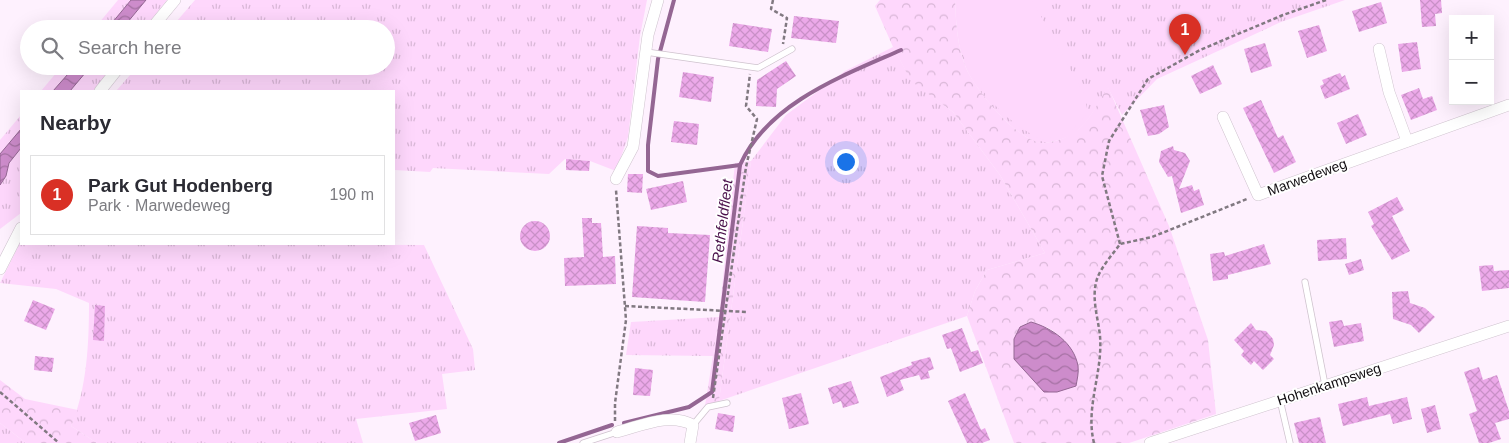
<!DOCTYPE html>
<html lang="en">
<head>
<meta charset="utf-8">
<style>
  :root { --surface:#fff; --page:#f7f7f7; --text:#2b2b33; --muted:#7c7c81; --line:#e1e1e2; --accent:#d93025 }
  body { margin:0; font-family:Arial,sans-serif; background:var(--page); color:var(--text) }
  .controls { position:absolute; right:15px; top:15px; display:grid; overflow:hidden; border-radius:0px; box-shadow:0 5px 20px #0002 }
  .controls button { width:45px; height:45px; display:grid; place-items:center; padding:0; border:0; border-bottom:1px solid var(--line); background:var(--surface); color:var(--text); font:25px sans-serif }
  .you { position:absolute; left:845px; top:161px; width:18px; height:18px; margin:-12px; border:4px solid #fff; border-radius:50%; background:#1a73e8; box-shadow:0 0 0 8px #1a73e833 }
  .badge { display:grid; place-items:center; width:32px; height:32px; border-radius:50%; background:var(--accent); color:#fff; font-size:16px; font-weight:700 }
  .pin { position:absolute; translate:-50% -41px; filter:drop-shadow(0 1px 2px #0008) }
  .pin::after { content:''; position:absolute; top:26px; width:18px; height:15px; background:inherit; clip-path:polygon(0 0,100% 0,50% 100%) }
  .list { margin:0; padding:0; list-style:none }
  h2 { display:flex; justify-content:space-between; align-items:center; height:65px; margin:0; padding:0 20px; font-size:21px }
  h2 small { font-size:16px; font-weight:400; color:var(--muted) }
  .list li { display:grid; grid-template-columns:32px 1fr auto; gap:15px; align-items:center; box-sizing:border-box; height:80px; margin:0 10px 10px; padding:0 10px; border:1px solid var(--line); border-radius:0px }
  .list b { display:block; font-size:19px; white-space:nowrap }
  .list p { margin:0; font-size:16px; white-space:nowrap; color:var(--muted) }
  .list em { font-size:16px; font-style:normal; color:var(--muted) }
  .icon { flex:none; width:28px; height:28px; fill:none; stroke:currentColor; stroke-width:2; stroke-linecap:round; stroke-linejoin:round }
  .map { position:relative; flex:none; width:1509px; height:443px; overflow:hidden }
  .search { position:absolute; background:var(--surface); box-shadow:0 5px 20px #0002; left:20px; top:20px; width:375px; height:55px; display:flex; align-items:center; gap:12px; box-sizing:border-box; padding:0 18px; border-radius:28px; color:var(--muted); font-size:19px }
  .panel { position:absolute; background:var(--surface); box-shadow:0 5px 20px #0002; left:20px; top:90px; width:375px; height:155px; border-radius:0px }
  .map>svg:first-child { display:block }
  .grass { fill:url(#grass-tufts) }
  .forest { fill:url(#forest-crowns); fill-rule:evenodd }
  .garden { fill:#fed7fc }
  .water { fill:url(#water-waves); stroke:#946693 }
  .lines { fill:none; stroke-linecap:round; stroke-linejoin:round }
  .stream { stroke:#946693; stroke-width:4 }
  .building { fill:url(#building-cross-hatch) }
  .lane-casing { stroke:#cfc3ce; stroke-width:7 }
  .street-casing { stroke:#cfc3ce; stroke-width:12 }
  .path { stroke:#817981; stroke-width:2.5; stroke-dasharray:4 2.5; stroke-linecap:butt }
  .lane { stroke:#fff; stroke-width:5.5 }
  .street { stroke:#fff; stroke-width:11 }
  .labels { text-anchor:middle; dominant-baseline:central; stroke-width:4; stroke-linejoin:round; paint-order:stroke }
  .street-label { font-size:14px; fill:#100c10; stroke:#fff }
  .water-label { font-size:15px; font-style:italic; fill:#490f4a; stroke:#fff }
</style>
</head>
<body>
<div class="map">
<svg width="1509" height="443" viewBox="0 0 1509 443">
  <defs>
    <pattern id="grass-tufts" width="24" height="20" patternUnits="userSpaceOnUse" patternTransform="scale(1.25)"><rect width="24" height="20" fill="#fed7fc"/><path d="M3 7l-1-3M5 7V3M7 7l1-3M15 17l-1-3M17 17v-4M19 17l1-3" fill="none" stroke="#d9b7d7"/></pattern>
    <pattern id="forest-crowns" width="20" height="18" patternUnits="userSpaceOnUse" patternTransform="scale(1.25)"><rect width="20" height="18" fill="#fed7fc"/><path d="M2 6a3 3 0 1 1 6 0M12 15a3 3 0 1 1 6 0" fill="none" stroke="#d9b7d7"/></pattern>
    <pattern id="water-waves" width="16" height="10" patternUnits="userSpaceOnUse" patternTransform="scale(1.25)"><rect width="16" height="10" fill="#cd8ccb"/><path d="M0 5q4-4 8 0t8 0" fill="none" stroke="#a571a3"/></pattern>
    <pattern id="building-cross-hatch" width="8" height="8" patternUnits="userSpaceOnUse" patternTransform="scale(1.25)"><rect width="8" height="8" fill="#eca9e9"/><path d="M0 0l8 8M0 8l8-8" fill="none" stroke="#c990c7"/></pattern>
  </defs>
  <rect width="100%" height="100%" fill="#fef1fe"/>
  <g class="grass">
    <path d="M118,0H131L107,29H94Z"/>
    <path d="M146,0H167L144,29H122Z"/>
    <path d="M195,0H647L640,36L628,137L616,171L590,161L565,159L549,174L433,168L430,172L394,170V91H116L138,66H386V29H170Z"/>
    <path d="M955,0H1345L1281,22L1157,79L1122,115L1108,88C1098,103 1087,127 1070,136C1063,139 1047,144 1040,143C1015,138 976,91 966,68C957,46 956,23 955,0Z"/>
    <path d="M893,47L911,80L953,112L1000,175L1045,253L987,270L975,291L967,316L719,401L751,161L786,115L845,71Z"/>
    <path d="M62,66H75L53,91H41Z"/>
    <path d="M91,66H113L93,91H70Z"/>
    <path d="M21,115V129L0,154V140Z"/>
    <path d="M21,148V213L0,229V185L6,176L9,163Z"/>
    <path d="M21,241V244L424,245L473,349L475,370L442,374L447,409L356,419L363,443H97L71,426C87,389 89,343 89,303L56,289L0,283Z"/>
    <path d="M719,317L713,356L626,355L631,322Z"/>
    <path d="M0,423L26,443H0Z"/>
  </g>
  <g class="forest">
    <path d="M880,0H955C956,23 957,46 966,68C976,90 1015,139 1041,143C1047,144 1064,139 1070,135C1087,127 1098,102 1108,87L1169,226L1208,340L1216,414L1129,443H1014L967,316L975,291L987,270L1045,253L1000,175L953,112L911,81L893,47L875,6ZM1047,327C1060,334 1076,351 1078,366C1079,372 1077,380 1076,385L1057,392H1044L1014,359Z"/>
    <path d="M751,161L719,401L705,406L719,317L735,163Z"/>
    <path d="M0,380L25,399L78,410L71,426L97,443H26L0,423Z"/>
  </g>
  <path class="garden" d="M958,0H1032L1084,94L1088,113L1070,132L1043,140C1006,124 965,80 959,39C957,26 958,13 958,0Z"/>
  <g class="water">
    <path d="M131,0H146L122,29H107Z"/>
    <path d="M75,66H91L70,91H53Z"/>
    <path d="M21,129V148L9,163L6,176L0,185V154Z"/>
    <path d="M1031,322C1052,328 1074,343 1078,366C1079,372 1077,380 1076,386L1057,392H1044L1014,359V339L1020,327Z"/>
  </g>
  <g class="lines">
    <g class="stream">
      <path d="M674,0L658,59L648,145V171L658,176L740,165"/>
      <path d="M624,423L689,407L712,392L740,165C768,103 842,76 901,50"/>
      <path d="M559,443L612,425"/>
    </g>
  </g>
  <g class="building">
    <path d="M1420,0H1441L1442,13L1435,14L1436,26L1422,27Z"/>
    <path d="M1381,2L1387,23L1359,32L1352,11Z"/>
    <path d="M794,16L839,21L836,43L791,38Z"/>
    <path d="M733,23L772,29L768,52L729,46Z"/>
    <path d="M1319,25L1327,51L1307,58L1298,31Z"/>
    <path d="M1417,42L1421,69L1402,72L1398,44Z"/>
    <path d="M1265,43L1272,66L1251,73L1244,49Z"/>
    <path d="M786,61L796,76L777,89L776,107L756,106L757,80Z"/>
    <path d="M1213,65L1222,84L1200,94L1191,76Z"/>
    <path d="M683,72L714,77L711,102L679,97Z"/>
    <path d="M1340,73L1342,77L1345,75L1350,89L1325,99L1320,86L1324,84L1322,80Z"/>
    <path d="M1419,88L1423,99L1432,96L1437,110L1411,120L1401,95Z"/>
    <path d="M1261,100L1278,138L1283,135L1296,162L1274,173L1243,108Z"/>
    <path d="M1164,105L1169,127L1159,134L1148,136L1140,110Z"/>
    <path d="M1358,114L1367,135L1346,144L1337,123Z"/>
    <path d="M674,121L699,124L697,145L671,142Z"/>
    <path d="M1173,146L1174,150L1185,153L1190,161L1179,189L1192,185L1194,191L1199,189L1204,205L1181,213L1172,176L1168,177L1159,162L1161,151Z"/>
    <path d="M566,159L590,161L589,171L566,170Z"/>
    <path d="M628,174H643L642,193L627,192Z"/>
    <path d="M683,181L687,202L651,210L646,189Z"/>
    <path d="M1397,197L1404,210L1392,216L1410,251L1392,260L1371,226L1374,224L1368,212Z"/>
    <path d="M582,218H592V223H601L603,257L615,256L616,284L565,286L564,258L584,257Z"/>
    <circle cx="535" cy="236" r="15"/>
    <path d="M637,226L668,228V233L710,235L705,302L632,297Z"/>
    <path d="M1346,238L1347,259L1318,261L1317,240Z"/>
    <path d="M1264,244L1271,264L1228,275V279L1213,281L1210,254L1224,252L1225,256Z"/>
    <path d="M1361,259L1364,270L1349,275L1345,264Z"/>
    <path d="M1493,265L1494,271L1509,270V288L1482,291L1479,266Z"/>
    <path d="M1408,291L1410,303L1425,308L1435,317L1419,333L1411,325L1393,319L1392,292Z"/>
    <path d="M33,300L55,309L46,330L24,321Z"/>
    <path d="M95,305L105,306L104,341L93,340Z"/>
    <path d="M1342,320L1344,326L1361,323L1364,341L1334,347L1329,322Z"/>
    <path d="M1251,323L1256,330L1266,331L1273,339L1274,345L1270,355L1274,359L1263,370L1254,361L1251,365L1241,355L1244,351L1234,340Z"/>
    <path d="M962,328L971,352L978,350L983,363L960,372L951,348L947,349L942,335Z"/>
    <path d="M35,356L54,358L52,372L34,370Z"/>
    <path d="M930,357L934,369L928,371L930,378L921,380L919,375L900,380L904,390L887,397L880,377L912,365L911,362Z"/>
    <path d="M1479,367L1483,380L1497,375L1509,411V419L1495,423L1501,439L1489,443H1479L1469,414L1477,411L1464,372Z"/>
    <path d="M635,368L653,370L650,396L633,395Z"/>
    <path d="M851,381L859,403L843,408L841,401L833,404L828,388Z"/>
    <path d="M801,393L809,424L789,429L782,398Z"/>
    <path d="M965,393L981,430L985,428L990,440L982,443H967L948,401Z"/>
    <path d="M1367,397L1369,406L1407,397L1412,419L1393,424L1390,414L1343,426L1338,404Z"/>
    <path d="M1435,405L1441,429L1427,433L1421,409Z"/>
    <path d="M718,413L735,416L733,432L715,429Z"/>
    <path d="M436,415L441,433L415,441L409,423Z"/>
    <path d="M1320,417L1326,443H1299L1294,423Z"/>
  </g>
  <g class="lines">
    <defs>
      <g id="lane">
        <path d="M646,52L758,68L792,49"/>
        <path d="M1305,282L1325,385"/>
        <path d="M1280,400L1290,443"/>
        <path d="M693,425L708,407L727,403"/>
        <path d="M583,443L617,432"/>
      </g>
      <g id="street">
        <path d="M151,29L175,0"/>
        <path d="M1379,49L1389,92L1407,141"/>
        <path d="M100,91L120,66"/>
        <path d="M1223,117L1258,195L1509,105"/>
        <path d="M616,179L633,147L648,35L658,0"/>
        <path d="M0,269L21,228"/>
        <path d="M617,432C641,426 670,412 693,425L690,443"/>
        <path d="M1150,443L1509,326"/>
      </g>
    </defs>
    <use href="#lane" class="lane-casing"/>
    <use href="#street" class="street-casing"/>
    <g class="path">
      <path d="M773,0L771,9L787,18L783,44"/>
      <path d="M1120,244L1102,176L1109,141L1148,79L1200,50L1283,15L1326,0"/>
      <path d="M625,306L748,312"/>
      <path d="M0,392L59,443"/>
      <path d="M713,398L746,167L757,119L746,106L750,74"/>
      <path d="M615,421V403L626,320L616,190"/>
      <path d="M1094,443C1085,407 1103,373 1100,336C1098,317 1091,298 1097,279C1101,267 1113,254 1120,244L1152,237L1247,199"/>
    </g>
    <use href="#lane" class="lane"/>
    <use href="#street" class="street"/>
  </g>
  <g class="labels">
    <g class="street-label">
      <text transform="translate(1307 177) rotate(-20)">Marwedeweg</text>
      <text transform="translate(1329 384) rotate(-18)">Hohenkampsweg</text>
    </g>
    <g class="water-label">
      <text transform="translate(722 221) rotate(-83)">Rethfeldfleet</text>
    </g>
  </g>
</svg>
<div class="controls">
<button>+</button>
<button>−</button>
</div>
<div class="you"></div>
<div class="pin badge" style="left:1185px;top:55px">1</div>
<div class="search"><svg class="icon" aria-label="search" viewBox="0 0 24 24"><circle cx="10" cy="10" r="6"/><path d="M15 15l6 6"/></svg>Search here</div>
<section class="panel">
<h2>Nearby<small></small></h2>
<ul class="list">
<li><span class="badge">1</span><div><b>Park Gut Hodenberg</b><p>Park · Marwedeweg</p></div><em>190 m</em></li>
</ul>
</section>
</div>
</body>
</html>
